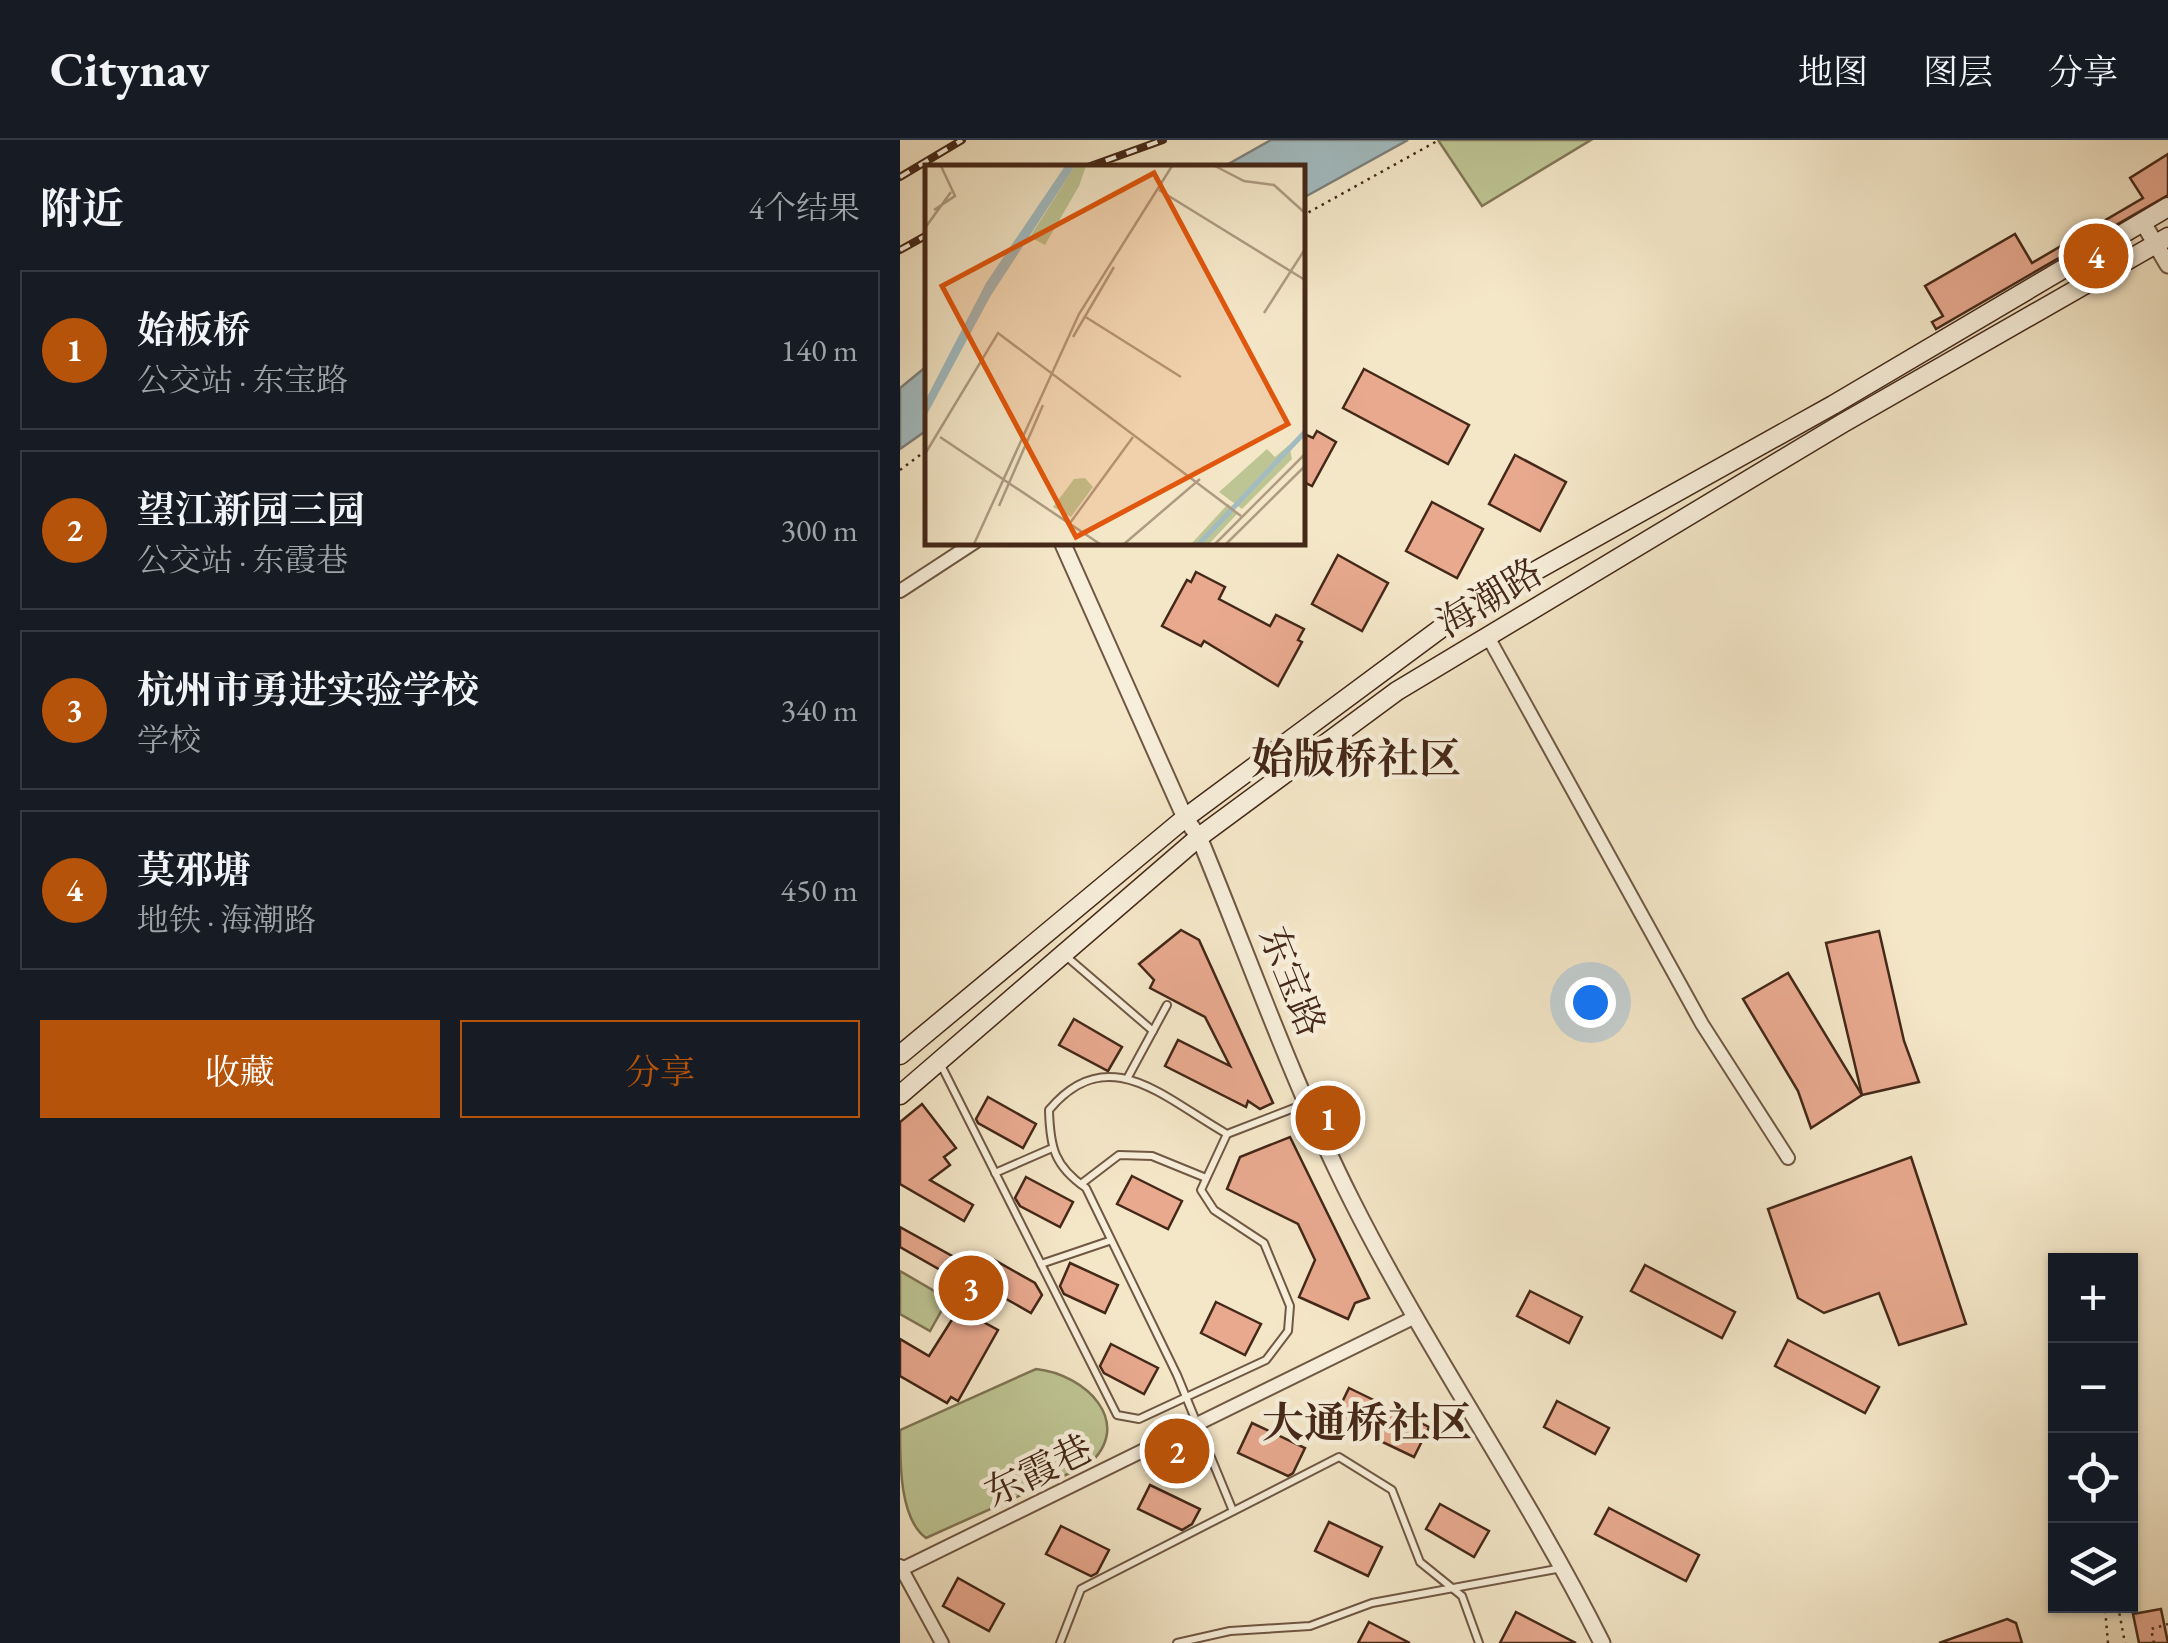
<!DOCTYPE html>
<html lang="zh">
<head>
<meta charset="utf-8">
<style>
  :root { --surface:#171b24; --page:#242831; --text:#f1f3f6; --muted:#9ea1a6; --line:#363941; --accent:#b45309 }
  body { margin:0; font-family:"EB Garamond","Noto Serif SC",serif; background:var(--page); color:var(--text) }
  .controls { position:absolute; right:30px; bottom:30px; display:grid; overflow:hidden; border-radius:0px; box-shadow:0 2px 8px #0004 }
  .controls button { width:90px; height:90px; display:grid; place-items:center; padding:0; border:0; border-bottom:2px solid var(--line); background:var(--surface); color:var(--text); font:50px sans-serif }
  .you { position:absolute; left:690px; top:862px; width:35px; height:35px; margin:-25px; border:8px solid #fff; border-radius:50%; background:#1a73e8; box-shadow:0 0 0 15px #1a73e833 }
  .badge { display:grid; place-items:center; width:65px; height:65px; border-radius:50%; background:var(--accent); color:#fff; font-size:32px; font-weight:700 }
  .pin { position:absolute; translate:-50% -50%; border:5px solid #fff; box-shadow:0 2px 10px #0006 }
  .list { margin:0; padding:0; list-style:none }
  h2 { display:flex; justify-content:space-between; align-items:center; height:130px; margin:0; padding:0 40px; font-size:42px }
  h2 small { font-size:32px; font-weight:400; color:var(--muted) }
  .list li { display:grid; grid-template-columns:65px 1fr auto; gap:30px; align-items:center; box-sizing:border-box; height:160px; margin:0 20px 20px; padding:0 20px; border:2px solid var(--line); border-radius:0px }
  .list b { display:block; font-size:38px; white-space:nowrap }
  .list p { margin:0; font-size:32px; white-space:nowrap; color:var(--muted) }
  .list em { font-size:32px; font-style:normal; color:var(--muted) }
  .actions { display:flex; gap:20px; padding:30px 40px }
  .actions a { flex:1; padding:22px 0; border:2px solid var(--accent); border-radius:0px; text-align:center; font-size:35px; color:var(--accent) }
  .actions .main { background:var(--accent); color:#fff }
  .icon { flex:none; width:55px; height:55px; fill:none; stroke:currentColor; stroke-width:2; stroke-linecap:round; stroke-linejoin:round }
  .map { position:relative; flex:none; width:1268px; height:1503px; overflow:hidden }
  header { display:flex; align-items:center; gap:60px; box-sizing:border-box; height:140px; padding:0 50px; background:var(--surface); border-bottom:2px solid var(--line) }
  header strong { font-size:48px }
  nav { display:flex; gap:55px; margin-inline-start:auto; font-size:35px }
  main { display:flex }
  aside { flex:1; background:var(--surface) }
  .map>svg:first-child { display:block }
  .green { fill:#bec594; stroke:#817656; stroke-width:2.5 }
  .water { fill:#a2bcc1; stroke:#7c817d; stroke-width:2.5 }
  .building { fill:#e8a98f; stroke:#442818; stroke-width:2.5 }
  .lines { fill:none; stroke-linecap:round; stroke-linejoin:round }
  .service-casing { stroke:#705844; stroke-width:10 }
  .minor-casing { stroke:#705844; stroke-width:16 }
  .tertiary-casing { stroke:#705844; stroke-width:19 }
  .secondary-casing { stroke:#442818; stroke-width:21 }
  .path { stroke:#442818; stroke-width:2.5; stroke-dasharray:2.5 5; stroke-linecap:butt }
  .service { stroke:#f8efdb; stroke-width:6 }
  .minor { stroke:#f8efdb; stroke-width:12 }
  .tertiary { stroke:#f8efdb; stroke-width:15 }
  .secondary { stroke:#f8efdb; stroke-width:18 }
  .rail-casing { stroke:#442818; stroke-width:8 }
  .rail { stroke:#f8efdb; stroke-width:4; stroke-dasharray:11; stroke-linecap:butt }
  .labels { text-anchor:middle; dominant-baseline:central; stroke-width:9; stroke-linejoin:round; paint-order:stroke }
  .street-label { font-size:38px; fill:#442818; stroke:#f8efdb }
  .quarter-label { font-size:42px; font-weight:bold; fill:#442818; stroke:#f8efdb }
  .inset-river { fill:none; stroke:#a2bcc1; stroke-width:5 }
  .inset-road { fill:none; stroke:#ae9b82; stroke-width:2.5 }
  .view { fill:#e0570d; fill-opacity:0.15; stroke:#e0570d; stroke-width:5 }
  .inset-edge { fill:none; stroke:#442818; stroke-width:5 }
</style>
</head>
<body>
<header>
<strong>Citynav</strong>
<nav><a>地图</a><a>图层</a><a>分享</a></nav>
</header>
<main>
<aside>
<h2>附近<small>4个结果</small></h2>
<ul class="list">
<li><span class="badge">1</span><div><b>始板桥</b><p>公交站 · 东宝路</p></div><em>140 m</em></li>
<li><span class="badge">2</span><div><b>望江新园三园</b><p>公交站 · 东霞巷</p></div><em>300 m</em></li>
<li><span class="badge">3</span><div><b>杭州市勇进实验学校</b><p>学校</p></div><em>340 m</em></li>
<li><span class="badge">4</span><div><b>莫邪塘</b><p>地铁 · 海潮路</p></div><em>450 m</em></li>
</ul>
<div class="actions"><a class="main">收藏</a><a>分享</a></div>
</aside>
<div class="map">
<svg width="1268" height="1503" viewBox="0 0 1268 1503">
  <rect width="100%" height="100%" fill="#f4e7c8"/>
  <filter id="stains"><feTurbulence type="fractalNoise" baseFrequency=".002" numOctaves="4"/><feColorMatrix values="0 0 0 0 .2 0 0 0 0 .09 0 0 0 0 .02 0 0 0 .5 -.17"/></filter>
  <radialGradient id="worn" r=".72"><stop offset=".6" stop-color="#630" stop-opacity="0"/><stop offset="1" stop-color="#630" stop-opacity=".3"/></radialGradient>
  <g class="green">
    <path d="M538,0H691L582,66Z"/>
    <path d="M0,1131L48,1159L30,1191L0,1174Z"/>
    <path d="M136,1229C185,1234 236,1283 188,1325L26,1398C0,1379 0,1325 0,1290Z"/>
  </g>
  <g class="water">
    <path d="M371,0H508L403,58L402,28L323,27Z"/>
    <path d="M27,226V290L0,309V248Z"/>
  </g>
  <g class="building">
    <path d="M1268,14V55L1036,189L1032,182L1043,176L1025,146L1115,94L1132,123L1243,58L1230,38Z"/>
    <path d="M464,229L569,285L548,324L443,268Z"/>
    <path d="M417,291L436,302L412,346L402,341V293L413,298Z"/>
    <path d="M615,315L666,342L640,391L589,364Z"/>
    <path d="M532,362L583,389L557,438L506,411Z"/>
    <path d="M438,415L488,443L462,491L412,464Z"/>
    <path d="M296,432L325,447L319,459L370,486L376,475L404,489L398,500L402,502L378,546L304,501L301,506L262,486L287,440L291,442Z"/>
    <path d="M281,790L299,800L373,963L360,969L348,961L346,967L265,926L278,900L330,926L305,877L250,848L254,840L239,824Z"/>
    <path d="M979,791L1004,901L1019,942L962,955L926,803Z"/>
    <path d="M888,833L962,955L911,988L898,951L843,859Z"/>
    <path d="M174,879L222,907L208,931L159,905Z"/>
    <path d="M88,957L136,984L123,1008L78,983L76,979Z"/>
    <path d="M22,964L56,1008L44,1017L50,1025L30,1040L73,1065L64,1081L0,1044V982Z"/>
    <path d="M390,997L469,1158L455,1163L448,1179L399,1157L415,1120L398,1084L327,1049L340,1017Z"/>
    <path d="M1011,1017L1066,1184L999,1205L979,1153L924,1173L898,1158L868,1069Z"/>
    <path d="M232,1036L282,1061L268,1089L217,1064Z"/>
    <path d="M126,1037L173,1062L160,1087L120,1066L115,1058Z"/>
    <path d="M0,1087L83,1133L91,1118L135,1143L142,1155L131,1173L92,1151L76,1178L98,1190L58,1261L51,1257L47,1263L0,1236V1199L29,1216L72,1148L0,1107Z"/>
    <path d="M170,1123L218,1145L205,1173L164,1154L160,1146Z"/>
    <path d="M745,1125L835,1172L822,1198L731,1151Z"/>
    <path d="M630,1151L682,1177L669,1203L617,1176Z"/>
    <path d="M316,1162L361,1184L345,1215L301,1193Z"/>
    <path d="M888,1200L979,1247L965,1273L875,1226Z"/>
    <path d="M211,1204L258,1228L244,1254L204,1233L200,1226Z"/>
    <path d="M449,1248L529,1287L514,1317L434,1279Z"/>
    <path d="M657,1261L709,1288L695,1314L644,1287Z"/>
    <path d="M352,1283L405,1308L393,1333L388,1336L338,1313Z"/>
    <path d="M250,1345L300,1369L292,1384L282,1390L238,1369Z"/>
    <path d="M540,1364L589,1391L574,1417L526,1389Z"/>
    <path d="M709,1368L799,1415L786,1441L695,1394Z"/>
    <path d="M429,1382L482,1407L468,1436L415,1411Z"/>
    <path d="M161,1386L209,1410L197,1433L191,1436L146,1414Z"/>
    <path d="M58,1438L104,1464L89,1491L43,1466Z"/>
    <path d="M1261,1469L1268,1503H1239L1233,1474Z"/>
    <path d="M616,1472L676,1503H600Z"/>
    <path d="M1107,1479L1116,1483L1122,1503H1039Z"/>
    <path d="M469,1482L510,1503H458Z"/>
  </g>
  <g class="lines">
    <defs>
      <g id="service">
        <path d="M167,817L253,891"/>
        <path d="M40,923L217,1275L239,1279L366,1220L388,1191L390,1166L364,1103L314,1070L301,1050L327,994"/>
        <path d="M228,937L267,865"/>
        <path d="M95,1033L150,1009"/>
        <path d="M181,1044L219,1015L252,1016L306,1038"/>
        <path d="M141,1124L209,1101"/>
        <path d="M333,1371L277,1235L186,1048C154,1026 150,1007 149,970C208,899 265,959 327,994L407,963"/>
        <path d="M160,1503L181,1449L439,1317L492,1350L520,1422L562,1456L579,1503"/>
        <path d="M277,1503L330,1491L410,1486L472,1463L662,1428"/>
      </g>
      <g id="minor">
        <path d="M0,451L75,402"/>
        <path d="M587,495L802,884L888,1018"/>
        <path d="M0,1426L42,1503"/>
        <path d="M2,1429L515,1177"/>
      </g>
      <g id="tertiary">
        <path d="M1242,81L1268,125"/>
        <path d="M162,402L285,678L299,697C349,818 393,944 452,1061C528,1212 626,1351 702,1503"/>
      </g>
      <g id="secondary">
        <path d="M0,915L285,678L567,469L933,265L1268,67"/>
        <path d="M0,955L299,697L497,551L943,283L1268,97"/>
      </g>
    </defs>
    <use href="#service" class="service-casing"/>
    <use href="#minor" class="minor-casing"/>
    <use href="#tertiary" class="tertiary-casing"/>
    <use href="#secondary" class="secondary-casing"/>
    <g class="path">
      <path d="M402,76L539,0"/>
      <path d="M0,330L28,309"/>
      <path d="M1218,1466L1225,1503"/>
      <path d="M1208,1503L1205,1468L1216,1466"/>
      <path d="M1254,1503L1251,1489L1268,1484"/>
    </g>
    <use href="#service" class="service"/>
    <use href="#minor" class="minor"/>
    <use href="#tertiary" class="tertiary"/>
    <use href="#secondary" class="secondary"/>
    <defs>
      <g id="rail">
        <path d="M185,28L263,0"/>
        <path d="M0,37L62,0"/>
        <path d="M0,110L27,95"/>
      </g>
    </defs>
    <use href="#rail" class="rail-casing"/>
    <use href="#rail" class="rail"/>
  </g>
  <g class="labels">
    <g class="street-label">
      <text transform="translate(589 457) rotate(-31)">海潮路</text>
      <text transform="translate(393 841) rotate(68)">东宝路</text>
      <text transform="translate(138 1330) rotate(-26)">东霞巷</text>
    </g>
    <g class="quarter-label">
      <text x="456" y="618">始版桥社区</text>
      <text x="467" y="1282">大通桥社区</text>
    </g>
  </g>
  <g transform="translate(25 25)">
    <rect width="380" height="380" fill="#f4e7c8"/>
    <path d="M150,1H161L154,21L120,80L105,72ZM364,280L367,294L317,344L294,327L342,284L350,292ZM160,313L168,322L146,352L128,342L149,314ZM303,339L313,348L284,379H266Z" fill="#bec594"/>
    <path d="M140,1H150L65,132L0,253V236L61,118Z" fill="#a2bcc1"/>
    <path class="inset-river" d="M274,379L380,267"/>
    <path class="inset-road" d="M290,1L319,16L349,20L380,48M234,25L380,115M9,45L30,31L16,1M0,63L26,27M339,148L380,84M159,151L256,212M148,172L189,102M15,272L175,379M0,289L73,168L316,351M74,341L118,240M145,358L208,272M49,379L154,149L247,1M199,379L275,314M290,379L380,289M301,379L380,301"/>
    <path class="view" d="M229,8L363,259L151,372L17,121Z"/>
    <rect width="380" height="380" class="inset-edge"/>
  </g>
  <rect width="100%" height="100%" filter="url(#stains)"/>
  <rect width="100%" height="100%" fill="url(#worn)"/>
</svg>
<div class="controls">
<button>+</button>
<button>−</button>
<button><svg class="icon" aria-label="locate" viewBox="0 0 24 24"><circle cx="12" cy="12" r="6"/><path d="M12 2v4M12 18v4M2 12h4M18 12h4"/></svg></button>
<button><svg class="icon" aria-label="layers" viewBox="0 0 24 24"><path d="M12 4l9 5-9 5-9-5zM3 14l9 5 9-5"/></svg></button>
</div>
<div class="you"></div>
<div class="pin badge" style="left:428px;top:978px">1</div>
<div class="pin badge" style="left:277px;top:1311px">2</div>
<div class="pin badge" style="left:71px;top:1148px">3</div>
<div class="pin badge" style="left:1196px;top:116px">4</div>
</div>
</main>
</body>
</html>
